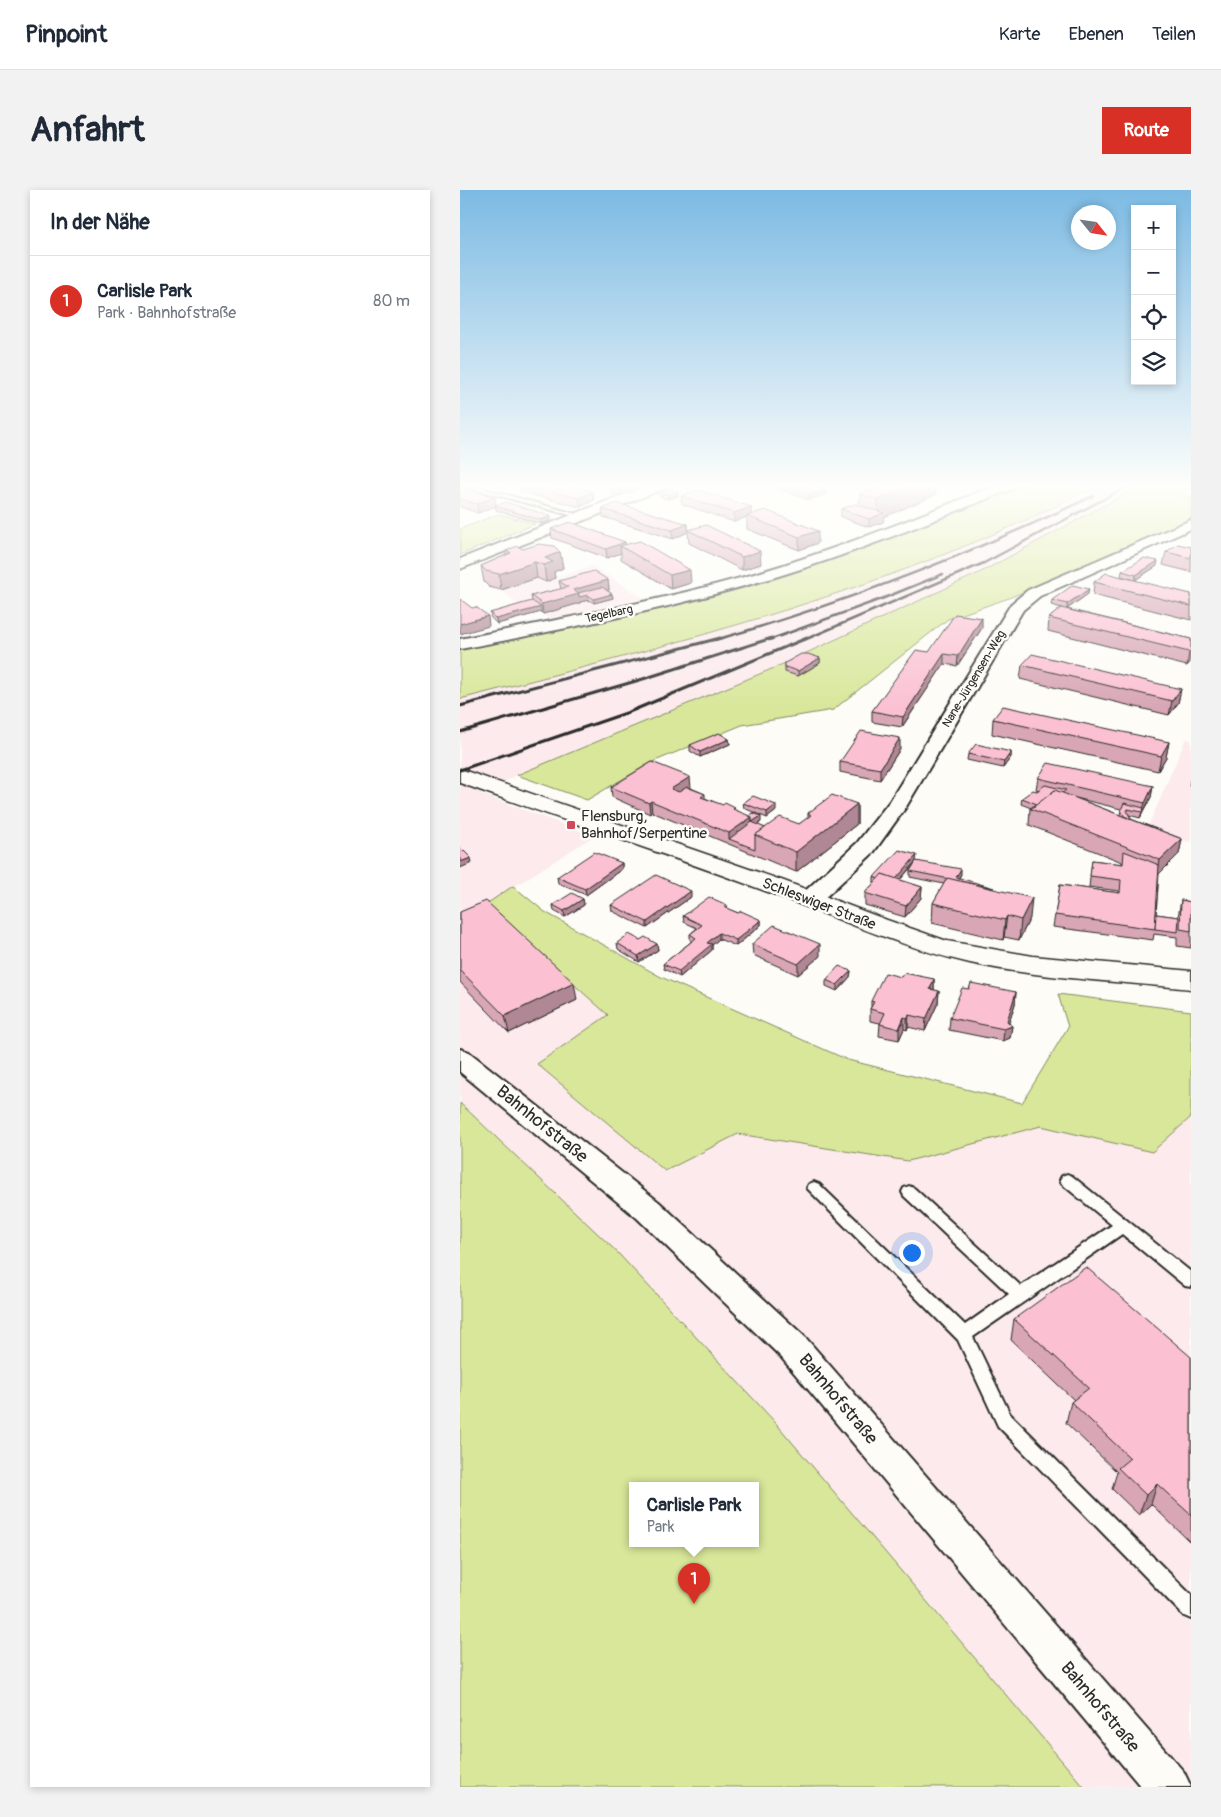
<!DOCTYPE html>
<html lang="de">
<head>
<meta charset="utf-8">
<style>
  :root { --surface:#fff; --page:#f2f2f3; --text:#1f2937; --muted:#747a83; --line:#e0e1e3; --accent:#d93025 }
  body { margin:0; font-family:Pangolin,sans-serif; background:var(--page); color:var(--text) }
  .controls { position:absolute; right:15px; top:15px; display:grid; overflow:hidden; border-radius:0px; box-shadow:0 2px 8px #0003 }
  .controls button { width:45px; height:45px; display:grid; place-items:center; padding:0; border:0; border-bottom:1px solid var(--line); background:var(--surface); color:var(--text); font:25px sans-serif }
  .compass { position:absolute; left:611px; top:15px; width:45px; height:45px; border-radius:50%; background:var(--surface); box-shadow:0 2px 8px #0003; rotate:120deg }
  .you { position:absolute; left:451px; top:1062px; width:18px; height:18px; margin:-12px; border:4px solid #fff; border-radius:50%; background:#1a73e8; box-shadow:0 0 0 8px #1a73e833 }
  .badge { display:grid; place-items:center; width:32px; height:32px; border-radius:50%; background:var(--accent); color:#fff; font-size:16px; font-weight:700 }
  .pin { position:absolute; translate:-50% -41px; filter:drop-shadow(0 1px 2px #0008) }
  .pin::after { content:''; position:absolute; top:26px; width:18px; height:15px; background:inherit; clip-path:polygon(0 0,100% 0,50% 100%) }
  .popup { position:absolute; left:169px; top:1292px; width:130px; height:65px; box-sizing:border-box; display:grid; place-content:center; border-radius:0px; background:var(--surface); filter:drop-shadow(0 1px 4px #0005); font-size:16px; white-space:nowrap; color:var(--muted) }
  .popup b { font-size:19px; color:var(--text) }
  .popup::after { content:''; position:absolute; left:50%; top:100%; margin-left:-10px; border:10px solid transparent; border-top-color:var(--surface) }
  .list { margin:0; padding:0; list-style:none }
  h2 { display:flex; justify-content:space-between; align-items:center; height:65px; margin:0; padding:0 20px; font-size:21px }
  h2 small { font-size:16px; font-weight:400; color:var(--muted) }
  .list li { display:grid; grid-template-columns:32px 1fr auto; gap:15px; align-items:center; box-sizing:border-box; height:90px; padding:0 20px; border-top:1px solid var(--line) }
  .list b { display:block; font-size:19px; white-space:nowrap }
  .list p { margin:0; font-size:16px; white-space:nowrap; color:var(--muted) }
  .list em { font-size:16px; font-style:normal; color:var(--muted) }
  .icon { flex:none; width:28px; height:28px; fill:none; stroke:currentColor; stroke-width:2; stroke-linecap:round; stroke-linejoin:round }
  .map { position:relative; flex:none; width:731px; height:1597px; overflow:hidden; border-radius:0px }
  header { display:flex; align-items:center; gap:30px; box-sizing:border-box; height:70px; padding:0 25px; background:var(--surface); border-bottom:1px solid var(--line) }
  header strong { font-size:24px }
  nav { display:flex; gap:28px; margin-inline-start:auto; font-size:18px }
  .intro { display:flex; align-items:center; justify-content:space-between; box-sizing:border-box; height:120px; padding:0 30px }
  h1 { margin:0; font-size:35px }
  .button { padding:12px 22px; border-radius:0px; background:var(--accent); color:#fff; font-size:18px; font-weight:700 }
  main { display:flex; gap:30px; padding:0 30px }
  aside { flex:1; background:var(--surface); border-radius:0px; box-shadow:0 2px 8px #0003 }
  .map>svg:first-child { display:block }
  .built { fill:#fceaec }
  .green { fill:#d8e79a; stroke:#828962; fill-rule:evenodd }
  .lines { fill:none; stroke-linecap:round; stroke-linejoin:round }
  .service-casing { stroke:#2b2b2b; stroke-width:4 }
  .minor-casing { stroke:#2b2b2b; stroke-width:4 }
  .secondary-casing { stroke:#2b2b2b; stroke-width:3 }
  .service { fill:#fdfcf7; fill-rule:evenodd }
  .minor { fill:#fdfcf7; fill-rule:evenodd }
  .secondary { fill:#fdfcf7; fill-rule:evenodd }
  .rail-far1 { stroke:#2b2b2b; stroke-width:2.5 }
  .rail { stroke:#2b2b2b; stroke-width:3 }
  .wall { fill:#d8a6b5; stroke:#2b2b2b; fill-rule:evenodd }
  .shaded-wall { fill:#b08794; stroke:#2b2b2b }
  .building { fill:#fbc1d3; stroke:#2b2b2b }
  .poi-dot { fill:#d1495b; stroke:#fdfcf7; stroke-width:2 }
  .labels { text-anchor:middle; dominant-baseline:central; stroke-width:5; stroke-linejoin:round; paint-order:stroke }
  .far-street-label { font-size:12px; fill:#2b2b2b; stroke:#fdfcf7 }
  .poi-label { font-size:15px; fill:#2b2b2b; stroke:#fdfcf7; text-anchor:start }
  .street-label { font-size:15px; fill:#2b2b2b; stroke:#fdfcf7 }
  .near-street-label { font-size:18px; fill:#2b2b2b; stroke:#fdfcf7 }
</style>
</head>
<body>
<header>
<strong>Pinpoint</strong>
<nav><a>Karte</a><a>Ebenen</a><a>Teilen</a></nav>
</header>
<div class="intro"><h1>Anfahrt</h1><a class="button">Route</a></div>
<main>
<aside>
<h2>In der Nähe<small></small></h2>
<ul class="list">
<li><span class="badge">1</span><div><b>Carlisle Park</b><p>Park · Bahnhofstraße</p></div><em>80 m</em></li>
</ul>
</aside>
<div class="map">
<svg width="731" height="1597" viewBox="0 0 731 1597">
  <rect width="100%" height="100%" fill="#fdfcf7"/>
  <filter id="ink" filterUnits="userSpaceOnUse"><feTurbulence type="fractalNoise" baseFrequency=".02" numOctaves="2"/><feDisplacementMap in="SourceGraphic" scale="10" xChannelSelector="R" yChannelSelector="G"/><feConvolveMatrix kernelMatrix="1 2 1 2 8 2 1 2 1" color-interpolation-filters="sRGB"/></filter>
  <g filter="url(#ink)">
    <g class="built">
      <path d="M639,295H682L521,382L314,478L57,585L21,604L134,646L25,715L148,825L77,874L205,981L278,944L448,971L581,936L692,962L731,927V1597H624L314,1231L156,1061L0,912V509L248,443L371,406L503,357L595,318Z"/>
      <path d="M129,376H133L185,409L89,429L73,416L63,419L41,400L77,388L86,392Z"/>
      <path d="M726,549L731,550V652L708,647L687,639Z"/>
    </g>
    <g class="green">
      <path d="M561,295H639C438,398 217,454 0,509V460C99,440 198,421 295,394C386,368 473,330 561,295Z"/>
      <path d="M682,295H731L720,304L731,307V328L549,408L488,429L373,520L282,535L190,573L127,610L57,585L314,478L521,382Z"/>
      <path d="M39,324L75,334L0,365V339Z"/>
      <path d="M53,696L85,722L201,787L388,870L562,913L608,837L598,804L731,821V927L692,962L581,936L448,971L278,944L205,981L77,874L148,825L25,715Z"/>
      <path d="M0,913L156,1061L314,1231L624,1597H0ZM173,1295H295V1353H173Z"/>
    </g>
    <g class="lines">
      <defs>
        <g id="service">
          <path d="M0,295H10L127,327L121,328Z"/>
          <path d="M607,984L612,986L731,1082V1097L725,1096L662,1044L513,1147L550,1224L731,1405V1429L724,1426L538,1236L498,1150L347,998L349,994L354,992L359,994L505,1135L549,1104L444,1006L442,1002L444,998L449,996L454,998L561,1096L652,1035L602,994L600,990L602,986Z"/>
        </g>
        <g id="minor">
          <path d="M188,295H207L206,298L0,379V369Z"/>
          <path d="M536,295H555L554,298C479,328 405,359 328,383C220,417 110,438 0,459V449C95,430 191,413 284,387C370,362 453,329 536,295Z"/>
          <path d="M731,330V339L580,406L563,420L446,617L413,663L358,714L350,716L342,714L339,709L342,704L397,653L430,611L551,414L568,400Z"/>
          <path d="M0,859L9,862L199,1012L345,1147L724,1582L731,1597H681L321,1167L177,1028L0,882Z"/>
        </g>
        <path id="secondary" d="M0,579L324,691L427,730L487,751L573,766L731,781V799C658,791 582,789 510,773C440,757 375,727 308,702C206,664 102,630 0,593Z"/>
      </defs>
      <use href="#service" class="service-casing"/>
      <use href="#minor" class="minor-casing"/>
      <use href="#secondary" class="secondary-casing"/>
      <use href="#service" class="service"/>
      <use href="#minor" class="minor"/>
      <use href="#secondary" class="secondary"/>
      <g class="rail-far1">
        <path d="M255,450C386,413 510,364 633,306"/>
        <path d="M309,450L424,408L483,384"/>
        <path d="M344,450L524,373L670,295"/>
      </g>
      <g class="rail">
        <path d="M0,516L260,448"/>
        <path d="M0,542L183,489L312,448"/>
        <path d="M0,580L169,522L347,448"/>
      </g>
    </g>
    <g class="wall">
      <path d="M34,295H49L44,298Z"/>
      <path d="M60,295H107L133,302L134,310L120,317L61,302Z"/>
      <path d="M310,295H354L366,304L348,310Z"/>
      <path d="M421,295H476L475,305L424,327L423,332L409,337L381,327V319L399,315L400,304Z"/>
      <path d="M0,297L35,307L36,315L91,330L81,334L36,320L35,316L18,323L0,317Z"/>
      <path d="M182,297L160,306L151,303V299Z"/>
      <path d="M199,302H218V306L208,309L199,306Z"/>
      <path d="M221,306L291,317V325L358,353L339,360L287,339V327L274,332L222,314Z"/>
      <path d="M142,319L228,334V340L301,374L282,380L229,353L228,342L213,349L143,327Z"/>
      <path d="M91,339L165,352V355L231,393L211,399L161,369V363L147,368L92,348Z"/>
      <path d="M731,357V382L703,375L706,362Z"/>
      <path d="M63,359L100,362L103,378L94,382L95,388L86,392L77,388L41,400L29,397L24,392L21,376L46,365V361Z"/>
      <path d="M697,376L675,390L661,386L662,381Z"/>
      <path d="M148,390L149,400H147L152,404L153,408L134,413L129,410L120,412V413L83,424L81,422L37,434L31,428L30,423L72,411L71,406L101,399L99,391Z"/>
      <path d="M634,392L731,404V430L633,405Z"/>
      <path d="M629,399L628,404L607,419L731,449V471L727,476L588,441L589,428L602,418L591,415L592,410Z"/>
      <path d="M522,438L497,476L484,474L442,537L412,532V521L469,462Z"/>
      <path d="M360,468V473L338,486L325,482V473Z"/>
      <path d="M562,475L721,499L718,513L709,525L560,489Z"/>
      <path d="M533,529L709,552L706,567L698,581L532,544Z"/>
      <path d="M269,549L270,554L240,567L230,561V555Z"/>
      <path d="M440,559L420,590L380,582V572Z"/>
      <path d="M551,562V567L543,578L507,570L508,564Z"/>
      <path d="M731,586V597L729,596Z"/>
      <path d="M578,588L693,596L691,607L680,628L669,625L671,629L722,649L719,664L699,684L696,724L718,727L721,710L731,712V758L717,756V747L694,744L693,750L593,737L600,695L659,703V701L629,697L632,670L662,674V672L569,635L570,618H571L561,614L562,608L579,600L576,599ZM616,608L661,619L660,625Z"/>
      <path d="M151,597L231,598L245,604V608L301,632L298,635L305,638L339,634L348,628V623L397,614V634L336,682L192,622L190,624L152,607Z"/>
      <path d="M283,613L316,621L307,628L284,618Z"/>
      <path d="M456,671L501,684L499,688L570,728L559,750L544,747L543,750L472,733L473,713L484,694L450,687V681L455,673L440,690L462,697L461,708L445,727L405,715V703L414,693V687Z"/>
      <path d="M162,673V679L126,705L98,693L97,687Z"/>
      <path d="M231,707L187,738L152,721L151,715Z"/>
      <path d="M123,709L124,715L105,727L94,721L93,715Z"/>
      <path d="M267,715L268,719L278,723L301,730V735L276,756L259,749L252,755V760L220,787L204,779L203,774L232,751L230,750V744L237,738L224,732L223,726Z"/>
      <path d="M0,722L117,810L49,843L0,792Z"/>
      <path d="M180,750L197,754L198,760L179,772L158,759L157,753Z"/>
      <path d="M292,754L360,766L338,785L293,765Z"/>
      <path d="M391,781L390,787L377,801L366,796V790Z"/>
      <path d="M441,787L474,789V800L479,801L478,813L465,841L448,837L447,840L444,839L439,850L419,846L420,833L410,831V819L411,817V811Z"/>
      <path d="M509,799L556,802L555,814L549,833L552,836L550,848L543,851L489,840L490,828Z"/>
      <path d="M554,1129L731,1167V1353L691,1314L679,1325L652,1299L657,1282L606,1233L611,1212L614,1210L551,1150Z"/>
    </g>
    <g class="shaded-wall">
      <path d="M174,295H182V297L160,306V301Z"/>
      <path d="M454,295H476L475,305L424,327L423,332L409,337V329L418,326V310Z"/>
      <path d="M366,300V304L348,310V305Z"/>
      <path d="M133,302L134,310L120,317L119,308Z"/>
      <path d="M218,302V306L208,309V305Z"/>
      <path d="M35,307L36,316L18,323L17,314Z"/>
      <path d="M291,317V325L274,332V323Z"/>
      <path d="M91,326V330L81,334V330Z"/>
      <path d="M228,334V342L213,349L212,340Z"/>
      <path d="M358,341V353L339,360V347Z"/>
      <path d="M165,352L166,360L160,356L161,363L147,368L146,359Z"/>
      <path d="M300,361L301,374L282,380V367Z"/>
      <path d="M100,362L103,378L94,382L95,388L86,392L84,375L85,368Z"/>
      <path d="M698,371L697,376L675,390L676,385Z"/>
      <path d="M75,372L77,388L41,400L39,384Z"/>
      <path d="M230,380L231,393L211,399L210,385Z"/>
      <path d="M148,390L149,400L128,405L129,410L120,412V413L83,424L82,414L113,400Z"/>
      <path d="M629,399L628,404L607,419V414Z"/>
      <path d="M152,404L153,408L134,413V409Z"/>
      <path d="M81,417V422L37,434L36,429Z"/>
      <path d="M28,426L29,436L0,444V434Z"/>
      <path d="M522,428V438L497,476L498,466Z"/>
      <path d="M731,460V471L727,476L729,462Z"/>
      <path d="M484,464V474L442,537L443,527Z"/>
      <path d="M360,468V473L338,486V481Z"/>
      <path d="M721,499L718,513L709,525L712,511Z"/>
      <path d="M440,548V559L420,590V579Z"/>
      <path d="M269,549L270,554L240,567V562Z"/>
      <path d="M709,552L706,567L698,581L701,566Z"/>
      <path d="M551,562V567L543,578L544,572Z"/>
      <path d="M230,587L231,598L212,610L211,599Z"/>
      <path d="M693,596L691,607L680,628L685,613Z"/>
      <path d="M191,611L192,622L190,624L189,613Z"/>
      <path d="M397,614V634L336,682V662Z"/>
      <path d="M316,615V621L307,628V622Z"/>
      <path d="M301,626V632L292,638V632Z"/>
      <path d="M292,627V638L269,649V643Z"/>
      <path d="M722,649L719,664L697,686L700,670Z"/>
      <path d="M457,665L456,671L432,699V693Z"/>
      <path d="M11,668L12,673L0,678V672Z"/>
      <path d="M162,673V679L126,705L125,699Z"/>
      <path d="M501,679V684L496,693V687Z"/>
      <path d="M462,697L461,708L445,727L446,716Z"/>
      <path d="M231,701V707L187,738V732Z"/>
      <path d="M572,708L570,728L559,750L561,730Z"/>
      <path d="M123,709L124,715L105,727L104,721Z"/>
      <path d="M547,726L544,747L543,750L545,730Z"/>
      <path d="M301,730V735L276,756V750Z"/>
      <path d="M259,743V749L252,755V760L220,787L219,781L247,753Z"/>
      <path d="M197,754L198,760L179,772L178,766Z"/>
      <path d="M360,754V766L338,785V774Z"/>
      <path d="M391,781L390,787L377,801V795Z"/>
      <path d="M474,789V801L470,799Z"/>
      <path d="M114,793L117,810L49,843L45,826Z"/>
      <path d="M479,801L478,813L465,841L466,829Z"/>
      <path d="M556,802L555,814L547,838L552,836L550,848L543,851L544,839Z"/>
      <path d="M449,825L448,837L447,840V828Z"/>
      <path d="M444,827V839L439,850V839Z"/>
      <path d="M697,1294L691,1314L679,1325L686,1305Z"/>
    </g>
    <g class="building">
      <path d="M66,295H107L133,302L119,308Z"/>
      <path d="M159,295H174L160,301L151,299Z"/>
      <path d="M321,295H354L366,300L348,305Z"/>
      <path d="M421,295H454L418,310L400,304Z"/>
      <path d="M0,297L35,307L17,314L0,309Z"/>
      <path d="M209,299L218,302L208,305L199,302Z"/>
      <path d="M239,300L291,317L274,323L221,306Z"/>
      <path d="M45,312L91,326L81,330L35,316Z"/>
      <path d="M157,313L228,334L212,340L142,319Z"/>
      <path d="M395,314L424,323L409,329L381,319Z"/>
      <path d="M305,320L358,341L339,347L287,326Z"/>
      <path d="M110,332L165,352L146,359L91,339Z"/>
      <path d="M246,335L300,361L282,367L228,340Z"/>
      <path d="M180,351L230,380L210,385L160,356Z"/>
      <path d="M79,354L94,356L100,362L85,368L93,372L84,375L75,372L39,384L26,381L21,376L51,363L46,361L57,356L63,359Z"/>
      <path d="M718,354L731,357V368L706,362Z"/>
      <path d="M684,368L698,371L676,385L662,381Z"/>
      <path d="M134,381L148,390L113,400L119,404L82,414L71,406L108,397L99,391Z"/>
      <path d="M646,383L731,404V416L634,392Z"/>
      <path d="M613,395L629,399L607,414L592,410Z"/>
      <path d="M142,397L152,404L134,409L128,405L119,407V404L118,403Z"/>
      <path d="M0,409L12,418L16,417L28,426L0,434Z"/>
      <path d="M72,411L81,417L36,429L30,423Z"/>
      <path d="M601,418L731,449V460L729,462L589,428Z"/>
      <path d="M495,424L522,428L498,466L484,464L443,527L412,521L456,460L469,462Z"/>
      <path d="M341,464H348L360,468L338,481L325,477V473Z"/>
      <path d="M572,464L721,499L712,511L562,475Z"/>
      <path d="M543,516L709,552L701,566L533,529Z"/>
      <path d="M401,541L440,548L420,579L380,572Z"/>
      <path d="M259,543L269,549L240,562L230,555Z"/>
      <path d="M516,554L551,562L544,572L508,564Z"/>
      <path d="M192,572L230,587L211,599L219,602L227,597L245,604L241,607L263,615L265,613L275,618L273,619L292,627L269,643L191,611L189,613L151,597Z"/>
      <path d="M588,573L693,596L685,613L578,588Z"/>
      <path d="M585,595L606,600L602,603L595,600L572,619L570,618L577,614L562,608L573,600L577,601Z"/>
      <path d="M595,600L722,649L700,670L571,619Z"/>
      <path d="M372,605L397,614L336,662L295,645L320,627L339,634L351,625L348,623Z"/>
      <path d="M293,606L316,615L307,622L283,613Z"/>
      <path d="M664,613L684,618L682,622L668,619L667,621L671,629L664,626L661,620Z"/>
      <path d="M293,623L301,626L292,632V627L289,626Z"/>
      <path d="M292,632L305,638L295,645V659L269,649Z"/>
      <path d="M0,657L11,668L0,672Z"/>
      <path d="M439,660L457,665L436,689L422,684L419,689L414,687Z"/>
      <path d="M664,661L699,675L695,739L595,725L600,695L660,703L661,690L630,686L632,670L663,674Z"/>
      <path d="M134,662L162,673L125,699L97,687Z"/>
      <path d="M456,671L501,679L496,687L534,698L450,681Z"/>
      <path d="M422,684L462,697L446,716L405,703Z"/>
      <path d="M196,685L231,701L187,732L151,715Z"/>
      <path d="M487,688L572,708L561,730L547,726L545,730L473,713Z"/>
      <path d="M112,703L123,709L104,721L93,715Z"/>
      <path d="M249,707L267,715L264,717L278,723L281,721L301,730L276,750L259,743L247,753L252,754L219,781L203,774L236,748L230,744L242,735L223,726Z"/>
      <path d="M721,710L731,712V741L720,739Z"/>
      <path d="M26,711L114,793L45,826L0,780V722Z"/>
      <path d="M696,724L719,727L718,742L695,739Z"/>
      <path d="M314,735L360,754L338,774L292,754Z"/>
      <path d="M169,744L180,750L185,747L197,754L178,766L157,753Z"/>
      <path d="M379,776L391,781L377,795L366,790Z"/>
      <path d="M425,783L441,787L444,783L474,789L470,799L479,801L466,829L449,825L447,828L444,827L439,839L420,834L425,823L410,819L414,812L411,811Z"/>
      <path d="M511,793L556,802L547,831L552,836L544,839L490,828L502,798L509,799Z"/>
      <path d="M626,1077L731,1167V1325L697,1294L686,1305L658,1278L670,1268L611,1212L629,1198L554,1129Z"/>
    </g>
  </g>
  <linearGradient id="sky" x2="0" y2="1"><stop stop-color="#7cbae3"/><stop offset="0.57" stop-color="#fefefb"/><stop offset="1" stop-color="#fefefb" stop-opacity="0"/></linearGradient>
  <rect width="731" height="519" fill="url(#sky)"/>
  <rect class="poi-dot" x="106" y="630" width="10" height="10" rx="2.5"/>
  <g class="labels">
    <g class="far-street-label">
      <text transform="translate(149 424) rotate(-12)">Tegelbarg</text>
      <text transform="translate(514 489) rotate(-59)">Nane-Jürgensen-Weg</text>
    </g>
    <g class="poi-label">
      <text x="121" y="626">Flensburg,<tspan x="121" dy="17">Bahnhof/Serpentine</tspan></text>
    </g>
    <g class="street-label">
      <text transform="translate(359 714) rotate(21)">Schleswiger Straße</text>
    </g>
    <g class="near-street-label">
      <text transform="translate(82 934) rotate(39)">Bahnhofstraße</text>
      <text transform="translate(378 1209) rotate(50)">Bahnhofstraße</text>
      <text transform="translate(640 1517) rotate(50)">Bahnhofstraße</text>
    </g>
  </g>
</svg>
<div class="controls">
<button>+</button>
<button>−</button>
<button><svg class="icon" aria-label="locate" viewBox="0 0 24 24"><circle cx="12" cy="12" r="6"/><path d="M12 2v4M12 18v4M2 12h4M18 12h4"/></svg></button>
<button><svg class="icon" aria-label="layers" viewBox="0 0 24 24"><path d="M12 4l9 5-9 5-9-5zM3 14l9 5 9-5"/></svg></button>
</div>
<svg class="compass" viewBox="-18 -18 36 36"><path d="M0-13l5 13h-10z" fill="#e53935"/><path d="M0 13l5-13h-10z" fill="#747a83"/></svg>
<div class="you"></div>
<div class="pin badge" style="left:234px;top:1414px">1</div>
<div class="popup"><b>Carlisle Park</b>Park</div>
</div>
</main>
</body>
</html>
